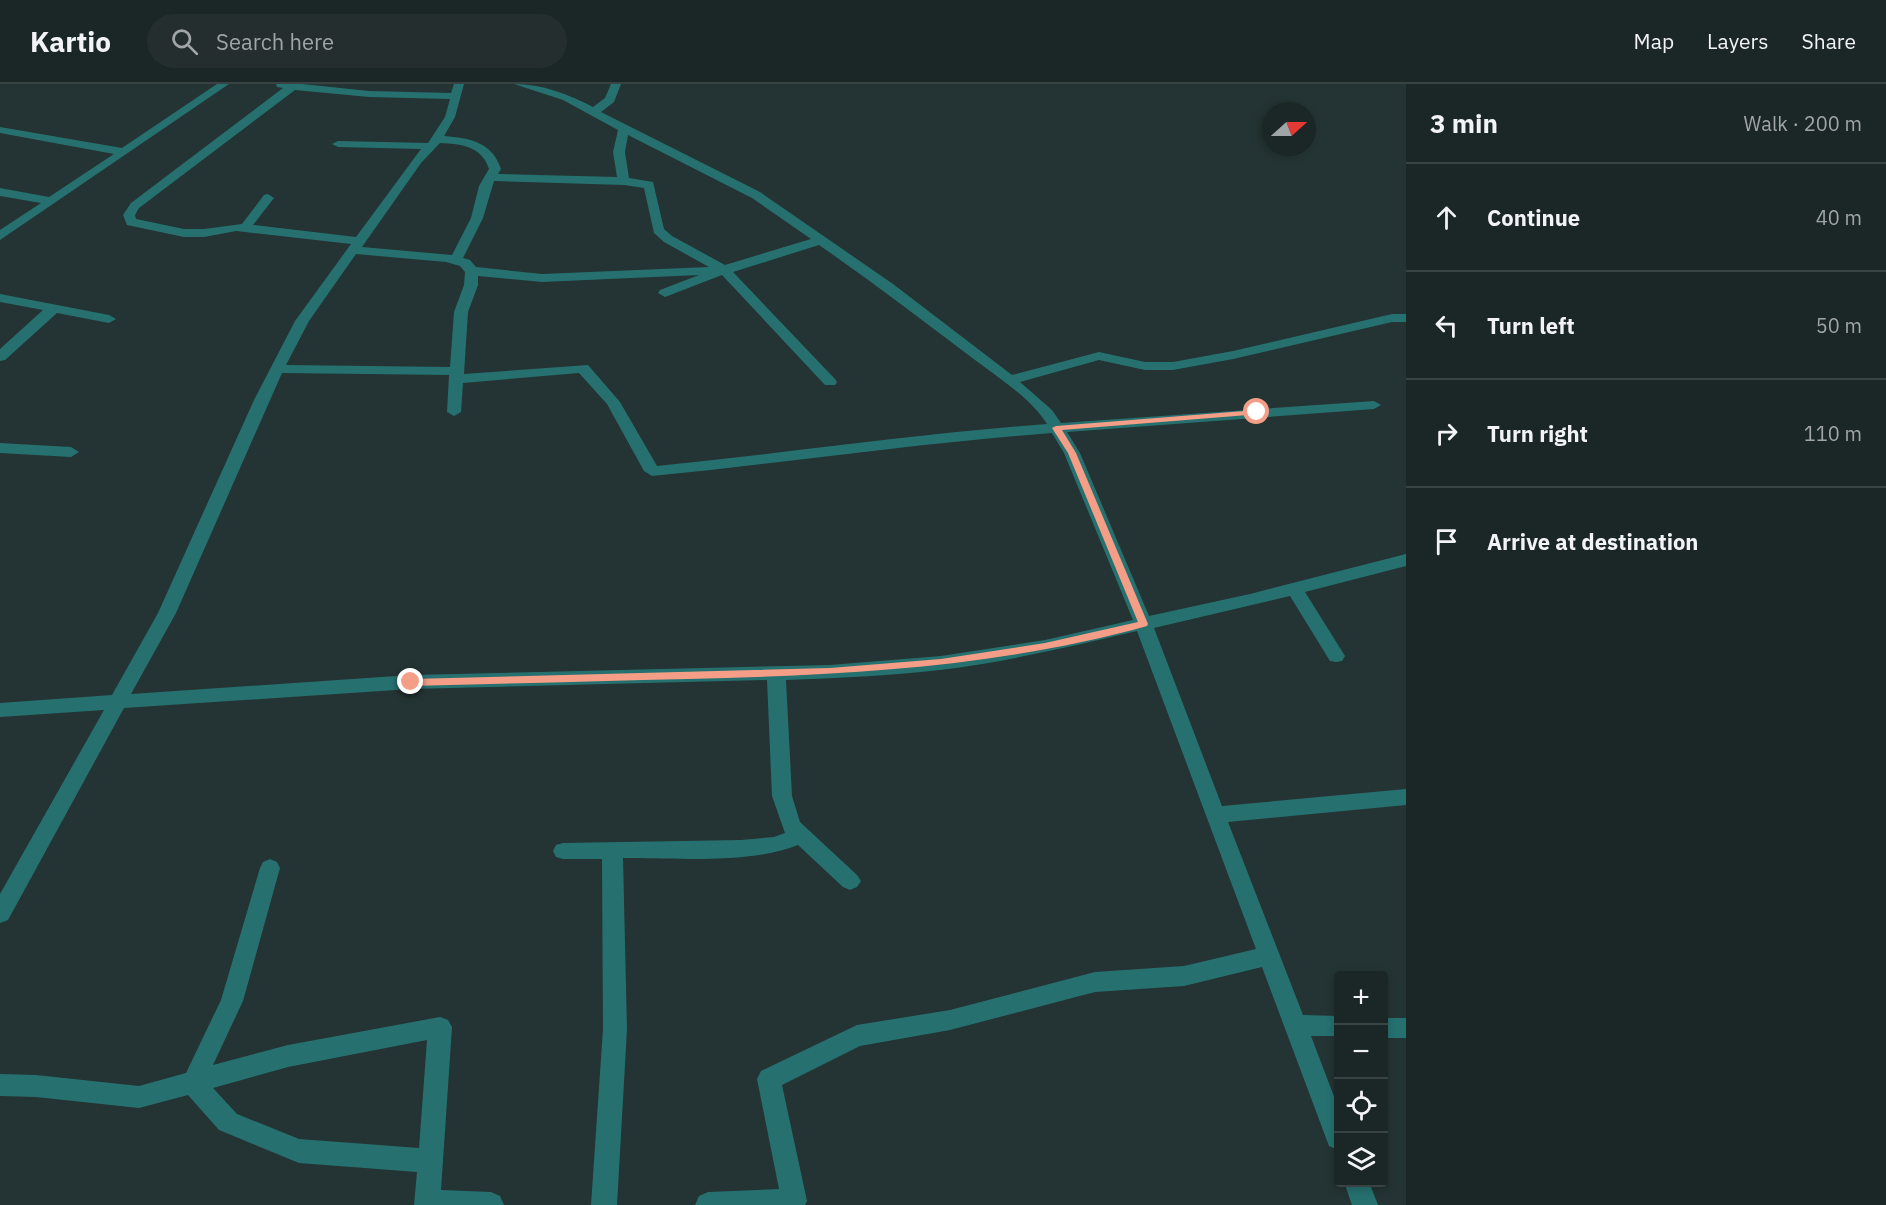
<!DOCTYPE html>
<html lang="en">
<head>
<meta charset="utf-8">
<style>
  :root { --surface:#1b2626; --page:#242e2e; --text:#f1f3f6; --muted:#a0a5a7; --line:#394343 }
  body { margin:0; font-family:"IBM Plex Sans",sans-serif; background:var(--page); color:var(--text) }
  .controls { position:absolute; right:18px; bottom:18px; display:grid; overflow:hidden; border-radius:6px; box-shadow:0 3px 9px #0003 }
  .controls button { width:54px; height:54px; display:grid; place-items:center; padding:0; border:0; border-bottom:2px solid var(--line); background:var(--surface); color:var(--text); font:30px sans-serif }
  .compass { position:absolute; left:1262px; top:18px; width:54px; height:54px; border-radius:50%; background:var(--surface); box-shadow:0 3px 9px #0003; rotate:69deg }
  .stop { position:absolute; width:18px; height:18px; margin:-14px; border:4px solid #f49e87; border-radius:50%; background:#fff }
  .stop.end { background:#f49e87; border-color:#fff; box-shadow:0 2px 6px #0008 }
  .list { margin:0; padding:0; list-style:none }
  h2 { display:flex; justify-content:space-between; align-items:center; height:78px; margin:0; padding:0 24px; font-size:26px }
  h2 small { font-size:20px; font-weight:400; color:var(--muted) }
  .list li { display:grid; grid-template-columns:39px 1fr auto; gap:18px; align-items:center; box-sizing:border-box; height:108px; padding:0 24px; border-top:2px solid var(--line) }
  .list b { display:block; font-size:22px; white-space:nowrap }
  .list em { font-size:20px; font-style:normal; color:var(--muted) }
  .icon { flex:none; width:33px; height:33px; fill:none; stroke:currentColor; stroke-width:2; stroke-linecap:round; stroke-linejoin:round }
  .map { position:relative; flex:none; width:1406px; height:1121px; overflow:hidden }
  header { display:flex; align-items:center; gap:36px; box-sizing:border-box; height:84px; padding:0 30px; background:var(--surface); border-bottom:2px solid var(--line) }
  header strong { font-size:28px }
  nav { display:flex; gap:33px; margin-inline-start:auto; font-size:21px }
  .search { width:420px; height:54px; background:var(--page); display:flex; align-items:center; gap:15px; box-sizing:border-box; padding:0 21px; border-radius:33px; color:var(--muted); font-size:22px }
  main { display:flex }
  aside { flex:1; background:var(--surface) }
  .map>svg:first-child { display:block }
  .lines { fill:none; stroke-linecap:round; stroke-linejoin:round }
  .minor { fill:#267170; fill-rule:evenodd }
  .route { fill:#f49e87 }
</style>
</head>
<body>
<header>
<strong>Kartio</strong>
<div class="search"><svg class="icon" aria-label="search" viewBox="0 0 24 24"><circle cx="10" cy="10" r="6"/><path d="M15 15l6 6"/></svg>Search here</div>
<nav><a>Map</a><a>Layers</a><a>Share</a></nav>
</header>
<main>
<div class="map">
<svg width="1406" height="1121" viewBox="0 0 1406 1121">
  <rect width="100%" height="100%" fill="#243333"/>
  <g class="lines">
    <g class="minor">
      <path d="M217,0H229L0,156V146L41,119L0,112V104L49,113L114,70L0,49V43L122,64Z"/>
      <path d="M276,0H302L369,7L451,9L454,0H464L455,33L444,52C470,54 492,58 501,85L498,90L617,93L613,68L618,46L563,16L514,0C542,0 568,10 593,23L605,14L611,0H621L614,18L601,28L760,108L893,200L1012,291L1099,268L1145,278H1173L1233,267L1392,230H1406V238H1392L1233,275L1173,286H1145L1099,276L1020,298L1052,326L1061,339L1374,317L1381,321L1374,325L1067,348L1080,369L1149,532L1250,510L1406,470V482L1305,508L1345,572L1342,577L1336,578L1330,577L1290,512L1154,544L1222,722L1406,705V721L1228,738L1303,931L1338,932V952H1311L1338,1023V1066L1329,1062L1326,1054L1262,883L1184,902L1095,908L950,946L860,962L782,1001L807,1117L805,1121H695L699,1112L708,1108L779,1105L757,995L761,987L857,941L950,926L1095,888L1184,882L1256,865L1137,547C1072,562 1007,578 940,586C889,592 837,594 786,596L792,712L800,738L857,791L861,797L857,803L850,806L843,803L798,761C752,780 673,774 623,774L627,945L617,1121H591L603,945L602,775H563L556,773L553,767L556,761L563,759L741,756L774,753L785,749L772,712L767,596L411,605L124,624L8,836L0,839V810L104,626L0,633V619L112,611L158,529L254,316L295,237L351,160L236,147L204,153H184L127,141L123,131L131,119L283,4L277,3ZM295,6L369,13L450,15L445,33L428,59L338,57L332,60L338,63L421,65L356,153L253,141L274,114L268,110L264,111L242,140L204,145H184L136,135L135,131L139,124ZM628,51L752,114L811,155L725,181L672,152L664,145L653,98L629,94L625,68ZM440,59C461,60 482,62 489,85L479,102L471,134L452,171L362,163L421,79ZM494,97L624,101L644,104L654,149L664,158L709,183L542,190L476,183L470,176L463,174L483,134ZM819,161C871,197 921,235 971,273C997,293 1030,313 1047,340C916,350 787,369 657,382L620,318L588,281L464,290L468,228L478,201V192L542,198L699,191L660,206L658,209L665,213L722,191L825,301H835L837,298L835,295L733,188ZM356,170L446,178L460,182L465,188L464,201L454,228L450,283L286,281L309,237ZM282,289L449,291L447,328L454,332L461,328L463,299L579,289L607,320L644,387L652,392C785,379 918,359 1052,349L1064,369L1133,536L1045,556L941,572L830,581L411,591L131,610L176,529Z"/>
      <path d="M0,210L109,231L116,235L109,239L57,229L5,276L0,277V265L43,226L0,218Z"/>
      <path d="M0,359L71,363L79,368L71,373L0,369Z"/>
      <path d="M270,775L277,778L280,784L243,917L213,981L288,961L440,933L448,936L452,943L441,1106L491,1108L500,1112L504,1121H414L417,1088L299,1079L219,1046L188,1011L139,1024L36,1013L0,1012V990L36,991L139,1002L186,989L221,916L260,784L263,778ZM427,956L419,1064L299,1055L237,1030L213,1004L288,983Z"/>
      <rect x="1384" y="934" width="22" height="20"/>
      <path d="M1344,1098H1369L1378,1121H1352Z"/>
    </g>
  </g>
  <path class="route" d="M1257,326L1261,328L1260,330L1062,346L1076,369L1148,540L1147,542C995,584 844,591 688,595C595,597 503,600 411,602L406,598L411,595L830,584L941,575L1045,559L1138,538L1068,369L1052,344L1056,342Z"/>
</svg>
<div class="controls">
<button>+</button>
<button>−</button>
<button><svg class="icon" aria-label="locate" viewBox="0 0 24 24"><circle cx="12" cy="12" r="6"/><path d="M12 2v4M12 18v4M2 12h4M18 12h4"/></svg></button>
<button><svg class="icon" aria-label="layers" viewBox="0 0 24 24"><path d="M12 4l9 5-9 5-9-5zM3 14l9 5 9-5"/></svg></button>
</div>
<svg class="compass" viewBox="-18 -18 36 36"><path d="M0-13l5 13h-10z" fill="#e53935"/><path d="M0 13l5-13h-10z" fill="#a0a5a7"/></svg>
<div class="stop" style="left:1257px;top:328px"></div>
<div class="stop end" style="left:411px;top:598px"></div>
</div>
<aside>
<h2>3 min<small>Walk · 200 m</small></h2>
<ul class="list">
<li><svg class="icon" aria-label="ahead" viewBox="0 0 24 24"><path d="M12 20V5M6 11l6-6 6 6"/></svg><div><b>Continue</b></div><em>40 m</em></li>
<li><svg class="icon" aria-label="left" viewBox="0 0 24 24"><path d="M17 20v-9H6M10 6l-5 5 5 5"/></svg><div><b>Turn left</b></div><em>50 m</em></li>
<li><svg class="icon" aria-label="right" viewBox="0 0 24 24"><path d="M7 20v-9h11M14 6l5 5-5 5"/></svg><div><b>Turn right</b></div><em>110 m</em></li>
<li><svg class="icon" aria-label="arrive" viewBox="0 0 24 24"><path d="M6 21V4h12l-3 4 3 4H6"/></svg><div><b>Arrive at destination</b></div></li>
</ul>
</aside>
</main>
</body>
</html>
